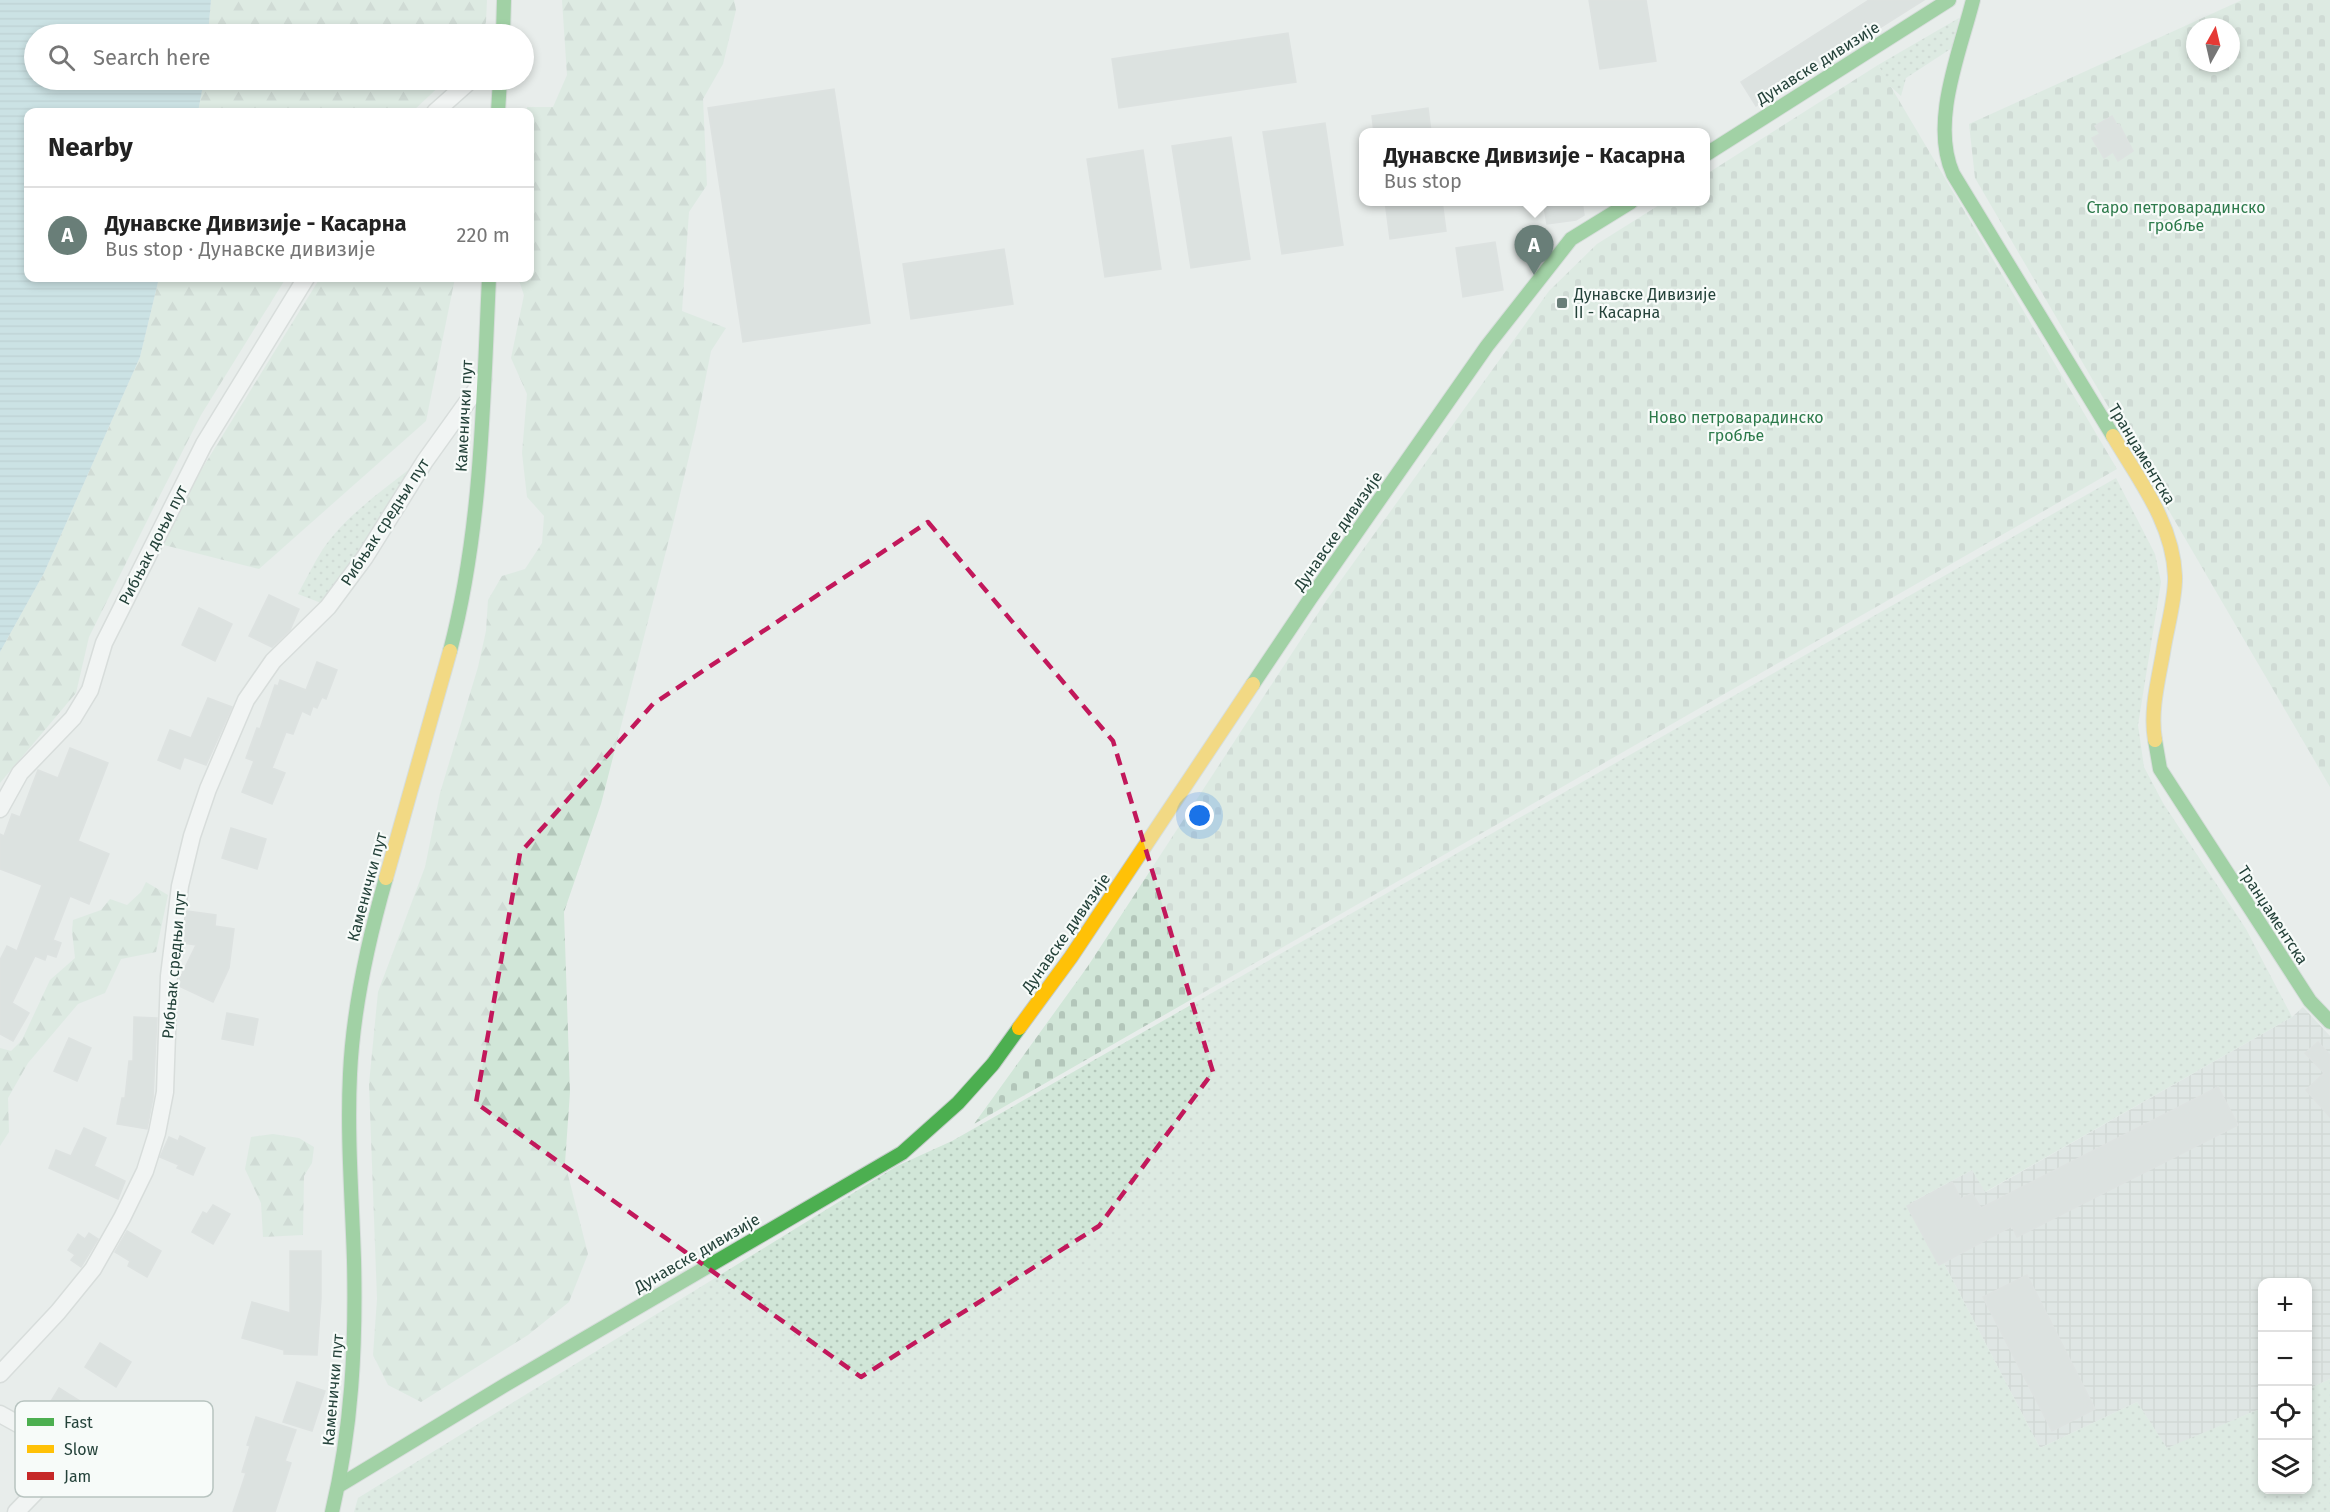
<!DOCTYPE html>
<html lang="en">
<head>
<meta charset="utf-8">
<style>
  :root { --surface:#fff; --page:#f2f2f2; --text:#222; --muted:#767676; --line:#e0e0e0; --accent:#697e78 }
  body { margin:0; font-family:"Fira Sans",sans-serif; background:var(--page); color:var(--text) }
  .controls { position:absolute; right:18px; bottom:18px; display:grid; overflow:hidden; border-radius:12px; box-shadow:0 3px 9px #0003 }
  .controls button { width:54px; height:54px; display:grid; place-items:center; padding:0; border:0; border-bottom:2px solid var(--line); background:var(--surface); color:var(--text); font:30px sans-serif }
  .compass { position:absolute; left:2186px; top:18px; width:54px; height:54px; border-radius:50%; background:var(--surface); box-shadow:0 3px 9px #0003; rotate:8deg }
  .you { position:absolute; left:1200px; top:816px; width:21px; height:21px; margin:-15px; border:4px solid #fff; border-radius:50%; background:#1a73e8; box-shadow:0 0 0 9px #1a73e833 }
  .badge { display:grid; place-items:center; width:39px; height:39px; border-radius:50%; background:var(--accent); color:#fff; font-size:20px; font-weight:700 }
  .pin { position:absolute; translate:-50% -50px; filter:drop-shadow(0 2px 3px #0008) }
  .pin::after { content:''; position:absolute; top:32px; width:21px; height:18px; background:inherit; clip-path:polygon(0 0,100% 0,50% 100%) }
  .popup { position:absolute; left:1359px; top:128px; width:351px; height:78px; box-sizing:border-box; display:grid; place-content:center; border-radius:12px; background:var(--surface); filter:drop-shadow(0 2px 4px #0005); font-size:20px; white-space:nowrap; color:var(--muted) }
  .popup b { font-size:22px; color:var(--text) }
  .popup::after { content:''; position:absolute; left:50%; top:100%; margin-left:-12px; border:12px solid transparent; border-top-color:var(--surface) }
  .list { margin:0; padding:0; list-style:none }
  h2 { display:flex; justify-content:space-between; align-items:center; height:78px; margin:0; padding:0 24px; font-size:26px }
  h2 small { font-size:20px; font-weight:400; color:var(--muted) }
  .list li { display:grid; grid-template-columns:39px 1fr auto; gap:18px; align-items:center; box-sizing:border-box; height:96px; padding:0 24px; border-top:2px solid var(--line) }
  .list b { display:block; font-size:22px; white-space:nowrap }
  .list p { margin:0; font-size:20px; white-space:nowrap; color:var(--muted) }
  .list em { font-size:20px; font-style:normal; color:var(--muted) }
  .icon { flex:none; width:33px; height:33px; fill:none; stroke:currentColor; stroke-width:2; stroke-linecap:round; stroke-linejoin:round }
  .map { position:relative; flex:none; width:2330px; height:1512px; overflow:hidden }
  .search { position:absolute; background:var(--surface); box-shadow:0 3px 9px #0003; left:24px; top:24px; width:510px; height:66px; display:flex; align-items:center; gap:15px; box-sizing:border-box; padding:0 21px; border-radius:33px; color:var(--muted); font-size:22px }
  .panel { position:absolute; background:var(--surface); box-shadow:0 3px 9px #0003; left:24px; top:108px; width:510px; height:174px; border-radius:12px }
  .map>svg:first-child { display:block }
  .industrial { fill:url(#industrial-grid) }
  .grass { fill:url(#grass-dots) }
  .forest { fill:url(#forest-firs) }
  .cemetery { fill:url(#cemetery-stones); fill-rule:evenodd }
  .water { fill:url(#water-rules) }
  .building { fill:#cfd4d2; stroke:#d1d6d4; stroke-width:1.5 }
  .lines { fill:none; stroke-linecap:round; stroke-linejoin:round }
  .street-casing { stroke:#c5cac8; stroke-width:19 }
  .fast-casing { stroke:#c3cbc8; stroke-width:16 }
  .slow-casing { stroke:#c3cbc8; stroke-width:16 }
  .street { stroke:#fcfcfc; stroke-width:16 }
  .fast { stroke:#4caf50; stroke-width:14 }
  .slow { stroke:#ffc107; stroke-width:14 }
  .marked { fill:none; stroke:#c2185b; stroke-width:4.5; stroke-dasharray:12 8; stroke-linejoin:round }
  .poi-dot { fill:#697e78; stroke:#f7fbf9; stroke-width:2 }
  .labels { text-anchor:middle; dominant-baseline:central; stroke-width:4.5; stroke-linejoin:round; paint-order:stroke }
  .street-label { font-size:16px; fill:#24423a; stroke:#f7fbf9 }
  .park-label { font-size:16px; fill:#2d7a4b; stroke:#f7fbf9 }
  .poi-label { font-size:16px; fill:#24423a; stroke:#f7fbf9; text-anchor:start }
  .key { fill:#f7fbf9; stroke:#b8c4c0; stroke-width:1.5 }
  .key-label { font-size:16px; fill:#24423a }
</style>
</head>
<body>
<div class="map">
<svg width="2330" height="1512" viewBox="0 0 2330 1512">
  <defs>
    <pattern id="industrial-grid" width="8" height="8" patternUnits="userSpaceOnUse" patternTransform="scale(1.5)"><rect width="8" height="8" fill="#d6dedb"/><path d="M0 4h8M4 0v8" fill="none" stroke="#b8c0bd"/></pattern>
    <pattern id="grass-dots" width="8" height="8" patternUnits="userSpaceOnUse" patternTransform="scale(1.5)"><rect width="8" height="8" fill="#d1e6d8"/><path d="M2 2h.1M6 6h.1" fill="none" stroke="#b3c6ba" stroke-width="1.8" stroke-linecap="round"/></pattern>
    <pattern id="forest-firs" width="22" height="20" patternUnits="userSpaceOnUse" patternTransform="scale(1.5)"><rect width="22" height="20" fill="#d1e6d8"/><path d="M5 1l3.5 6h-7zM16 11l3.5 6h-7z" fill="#b3c6ba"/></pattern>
    <pattern id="cemetery-stones" width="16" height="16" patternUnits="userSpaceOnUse" patternTransform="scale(1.5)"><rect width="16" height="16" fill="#d1e6d8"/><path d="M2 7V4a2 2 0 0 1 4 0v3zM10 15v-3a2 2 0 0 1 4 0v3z" fill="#b3c6ba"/></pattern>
    <pattern id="water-rules" width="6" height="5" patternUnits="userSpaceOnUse" patternTransform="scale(1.5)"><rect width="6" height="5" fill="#a9d4db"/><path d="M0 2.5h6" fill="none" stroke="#91b7bd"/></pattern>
  </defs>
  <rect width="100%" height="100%" fill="#e8edeb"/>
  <path class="industrial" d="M2303,1007L2330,1036V1379L2308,1389V1282H2262V1408L2167,1449L2137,1402L2040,1448L1912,1202L1972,1170L1986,1192L2292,1017Z"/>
  <g class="grass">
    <path d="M1959,18L1955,46L1906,78L1901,96L1890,86L1878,65Z"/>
    <path d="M420,461L359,553L321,603L298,594C306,579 314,563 323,549C347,514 387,487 420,461Z"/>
    <path d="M2116,478L2155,554L2161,582L2138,725L2144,767L2163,803L2246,929L2292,1017L1985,1192L1972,1170L1912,1202L2040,1448L2137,1402L2167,1448L2262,1408V1490H2308V1389L2330,1379V1512H354L358,1498L897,1166L952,1141Z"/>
  </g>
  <g class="forest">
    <path d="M211,0H487L486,22L482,34H208Z"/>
    <path d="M562,0H734L736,10L723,64L703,99L707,185L689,212L682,311L726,328L711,351L696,427L673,524L601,804L564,912L570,1092L565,1163L588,1254L569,1302L528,1335L421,1402L388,1385L373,1355L377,1299L369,1084L378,992L425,867L440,793L478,667L486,631L488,600L502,576L525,569L542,543L544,516L527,497L522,453L527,394L511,358L524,295L518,278H530V112H527V107H553L567,75Z"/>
    <path d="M204,80H446L412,112H198Z"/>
    <path d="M159,278H286L201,415L154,507L89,637L76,693L0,783V652L44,573L140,357Z"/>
    <path d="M320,278H455L426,421L259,569L156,543Z"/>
    <path d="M146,882L168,895L156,952L121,959L105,993L78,1004L28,1063L8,1098L9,1132L0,1146V1048L11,1051L22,1040L50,980L75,958L72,931L73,920L101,910L110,899L127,905L141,892Z"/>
    <path d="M273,1134L299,1138L314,1147L312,1163L304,1176L303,1235L263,1237L261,1203L245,1169L251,1137Z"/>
  </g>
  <g class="cemetery">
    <path d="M2242,0H2330V787L1975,178L1969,124ZM2195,27H2231V63H2195Z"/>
    <path d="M1878,65L2117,469L974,1124L1088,966L1326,601L1549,291L1597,244L1664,202H1705V175Z"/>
  </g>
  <path class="water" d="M0,0H211L208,34H34V80H204L198,112H28V278H159L140,357L44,573L0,652Z"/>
  <g class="building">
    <path d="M1589,0H1646L1656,61L1600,69Z"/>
    <path d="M1869,0H1924L1756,106L1741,82Z"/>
    <path d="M1288,33L1296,82L1119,108L1112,59Z"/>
    <path d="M834,89L870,323L743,342L708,108Z"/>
    <path d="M1428,108L1431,132H1374L1372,116Z"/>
    <path d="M2112,116L2117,125L2119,124L2133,151L2118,161L2113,152L2104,158L2092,138L2100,134L2095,126Z"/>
    <path d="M1325,123L1343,245L1282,254L1263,132Z"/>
    <path d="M1231,137L1250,259L1191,268L1172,146Z"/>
    <path d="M1143,150L1161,269L1105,277L1087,159Z"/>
    <path d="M1385,201H1442L1446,231L1390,239Z"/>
    <path d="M1543,201H1582L1584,215L1576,220L1547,224Z"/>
    <path d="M1495,242L1503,290L1463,297L1456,248Z"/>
    <path d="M1004,249L1013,304L911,319L903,264Z"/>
    <path d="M269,595L299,609L290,630L272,647L249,636Z"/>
    <path d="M199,608L232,624L215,661L182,645Z"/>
    <path d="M317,662L337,670L326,699L322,697L317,708L313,706L310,715L302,711L293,734L286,732L272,768L285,773L272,804L242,792L254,761L246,758L257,728L260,729L275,685L278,686L280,680L306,690Z"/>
    <path d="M208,698L232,707L206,765L184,757L180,769L158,760L170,730L191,738Z"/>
    <path d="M70,748L108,763L78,841L109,854L89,904L70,896L53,940L61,943L56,957L47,954L45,960L35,956L12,1003L29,1013L13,1041L0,1034V960L7,946L17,951L42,885L0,869V834L4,836L12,814L20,817L38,770L58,778Z"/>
    <path d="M231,828L266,839L257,869L222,858Z"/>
    <path d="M187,911L216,915L215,926L234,929L229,968L213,1002L179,986V980L196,945L184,943Z"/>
    <path d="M227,1013L258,1019L253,1045L222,1039Z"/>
    <path d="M134,1017L157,1018L153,1098L147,1129L117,1124L122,1098H125L129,1061H133Z"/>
    <path d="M69,1038L91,1048L77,1081L54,1071Z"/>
    <path d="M2318,1042L2330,1055V1117L2306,1090L2324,1073L2305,1053Z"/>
    <path d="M2218,1087L2238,1125L2017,1237L2012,1226L1939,1265L1907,1206L1952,1182L1961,1199L1972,1193L1981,1208Z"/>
    <path d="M84,1128L106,1138L94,1166L125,1181L118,1199L49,1168L56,1150L71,1156Z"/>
    <path d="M180,1136L205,1148L193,1175L177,1168L179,1165L160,1157L169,1137L178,1141Z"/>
    <path d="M213,1205L230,1214L213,1244L192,1232L203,1212L207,1214Z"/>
    <path d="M127,1231L161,1251L147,1277L128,1266L130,1261L115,1252Z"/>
    <path d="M89,1233L98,1239L81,1267L71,1260L75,1255L68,1250L78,1234L85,1239Z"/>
    <path d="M290,1251H321V1298L317,1355L284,1354V1350L242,1338L252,1302L290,1313Z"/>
    <path d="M2027,1275L2095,1409L2052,1431L1983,1297Z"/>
    <path d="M100,1343L131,1362L116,1387L85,1367Z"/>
    <path d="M297,1382L325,1391L312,1431L283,1422Z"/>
    <path d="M59,1388L91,1408L77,1431L45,1411Z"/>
    <path d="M256,1417L296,1430L285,1461L291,1463L275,1512H233L246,1473L242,1472L250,1446L247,1445Z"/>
  </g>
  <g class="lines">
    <defs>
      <g id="street">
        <path d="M435,112L471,80"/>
        <path d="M0,809L20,773L73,718L90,690L104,643L204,444L306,278"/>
        <path d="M0,1374L58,1312L93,1269L122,1218L145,1171L157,1133L165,1092L169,976L180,886L192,836L208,789L246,700L273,661L328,607L365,557L425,461L483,380"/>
        <path d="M0,1414L56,1445L59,1459L54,1473L16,1512"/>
      </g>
      <g id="fast">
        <path d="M1973,0C1960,52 1930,122 1953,174L2113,436"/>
        <path d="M503,34L504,0"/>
        <path d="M498,112L500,80"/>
        <path d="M1705,155L1949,0"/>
        <path d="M450,651C482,529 483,403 489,278"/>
        <path d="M1253,684L1310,599L1487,346L1571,239L1631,202"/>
        <path d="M2155,740L2160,769L2310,1001L2330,1022"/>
        <path d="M340,1485L505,1385L902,1153L958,1103L993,1064L1019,1028"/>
        <path d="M332,1512C352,1428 356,1346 354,1260C352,1198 347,1136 350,1074C353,1008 368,941 386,878"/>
      </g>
      <g id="slow">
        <path d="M2113,436C2139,480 2173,523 2175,576C2176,598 2166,631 2163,653C2158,681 2150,712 2155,740"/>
        <path d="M386,878L450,651"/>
        <path d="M1019,1028L1071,957L1253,684"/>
      </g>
    </defs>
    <use href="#street" class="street-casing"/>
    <use href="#fast" class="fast-casing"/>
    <use href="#slow" class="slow-casing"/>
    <use href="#street" class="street"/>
    <use href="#fast" class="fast"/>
    <use href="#slow" class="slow"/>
  </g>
  <path d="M0 0H2330V1512H0ZM928,522L1113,741L1213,1072L1099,1226L861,1377L476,1103L520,853L653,704Z" fill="#e8edeb" fill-opacity=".55" fill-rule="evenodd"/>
  <path class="marked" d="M928,522L1113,741L1213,1072L1099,1226L861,1377L476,1103L520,853L653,704Z"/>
  <rect class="poi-dot" x="1556" y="297" width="12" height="12" rx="3"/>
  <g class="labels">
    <g class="street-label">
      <text transform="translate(1818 63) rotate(-32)">Дунавске дивизије</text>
      <text transform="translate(464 416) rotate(-87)">Каменички пут</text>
      <text transform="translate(2142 454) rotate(59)">Транџаментска</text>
      <text transform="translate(385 522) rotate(-57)">Рибњак средњи пут</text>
      <text transform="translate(1338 531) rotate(-55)">Дунавске дивизије</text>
      <text transform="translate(153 545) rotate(-63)">Рибњак доњи пут</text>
      <text transform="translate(367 887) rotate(-75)">Каменички пут</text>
      <text transform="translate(2273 915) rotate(57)">Транџаментска</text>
      <text transform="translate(1066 933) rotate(-55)">Дунавске дивизије</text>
      <text transform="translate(174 965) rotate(-85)">Рибњак средњи пут</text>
      <text transform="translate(697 1253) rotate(-30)">Дунавске дивизије</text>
      <text transform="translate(333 1390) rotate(-85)">Каменички пут</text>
    </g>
    <g class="park-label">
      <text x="2176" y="207">Старо петроварадинско<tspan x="2176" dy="18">гробље</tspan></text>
      <text x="1736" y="417">Ново петроварадинско<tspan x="1736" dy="18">гробље</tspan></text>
    </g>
    <g class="poi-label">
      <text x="1574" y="294">Дунавске Дивизије<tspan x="1574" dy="18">II - Касарна</tspan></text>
    </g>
  </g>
  <rect x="15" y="1401" width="198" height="96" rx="9" class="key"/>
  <rect x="27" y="1418" width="27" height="8" fill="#4caf50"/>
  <rect x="27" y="1445" width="27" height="8" fill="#ffc107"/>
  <rect x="27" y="1472" width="27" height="8" fill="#c62828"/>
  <g class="key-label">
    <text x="64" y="1428">Fast</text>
    <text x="64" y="1455">Slow</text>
    <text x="64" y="1482">Jam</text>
  </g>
</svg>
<div class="controls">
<button>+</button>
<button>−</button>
<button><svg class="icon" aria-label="locate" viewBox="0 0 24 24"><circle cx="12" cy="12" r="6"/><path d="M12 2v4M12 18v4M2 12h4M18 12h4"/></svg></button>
<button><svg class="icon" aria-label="layers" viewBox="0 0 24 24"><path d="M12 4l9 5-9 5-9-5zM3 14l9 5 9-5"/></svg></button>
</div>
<svg class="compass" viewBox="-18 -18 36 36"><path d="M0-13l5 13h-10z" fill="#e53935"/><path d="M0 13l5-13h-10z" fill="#767676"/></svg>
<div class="you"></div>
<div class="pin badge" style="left:1534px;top:275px">A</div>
<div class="popup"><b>Дунавске Дивизије - Касарна</b>Bus stop</div>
<div class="search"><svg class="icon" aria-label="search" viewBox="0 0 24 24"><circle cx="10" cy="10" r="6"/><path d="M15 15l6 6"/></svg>Search here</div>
<section class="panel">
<h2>Nearby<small></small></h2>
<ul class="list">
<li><span class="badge">A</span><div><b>Дунавске Дивизије - Касарна</b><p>Bus stop · Дунавске дивизије</p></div><em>220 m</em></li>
</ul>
</section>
</div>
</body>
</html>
